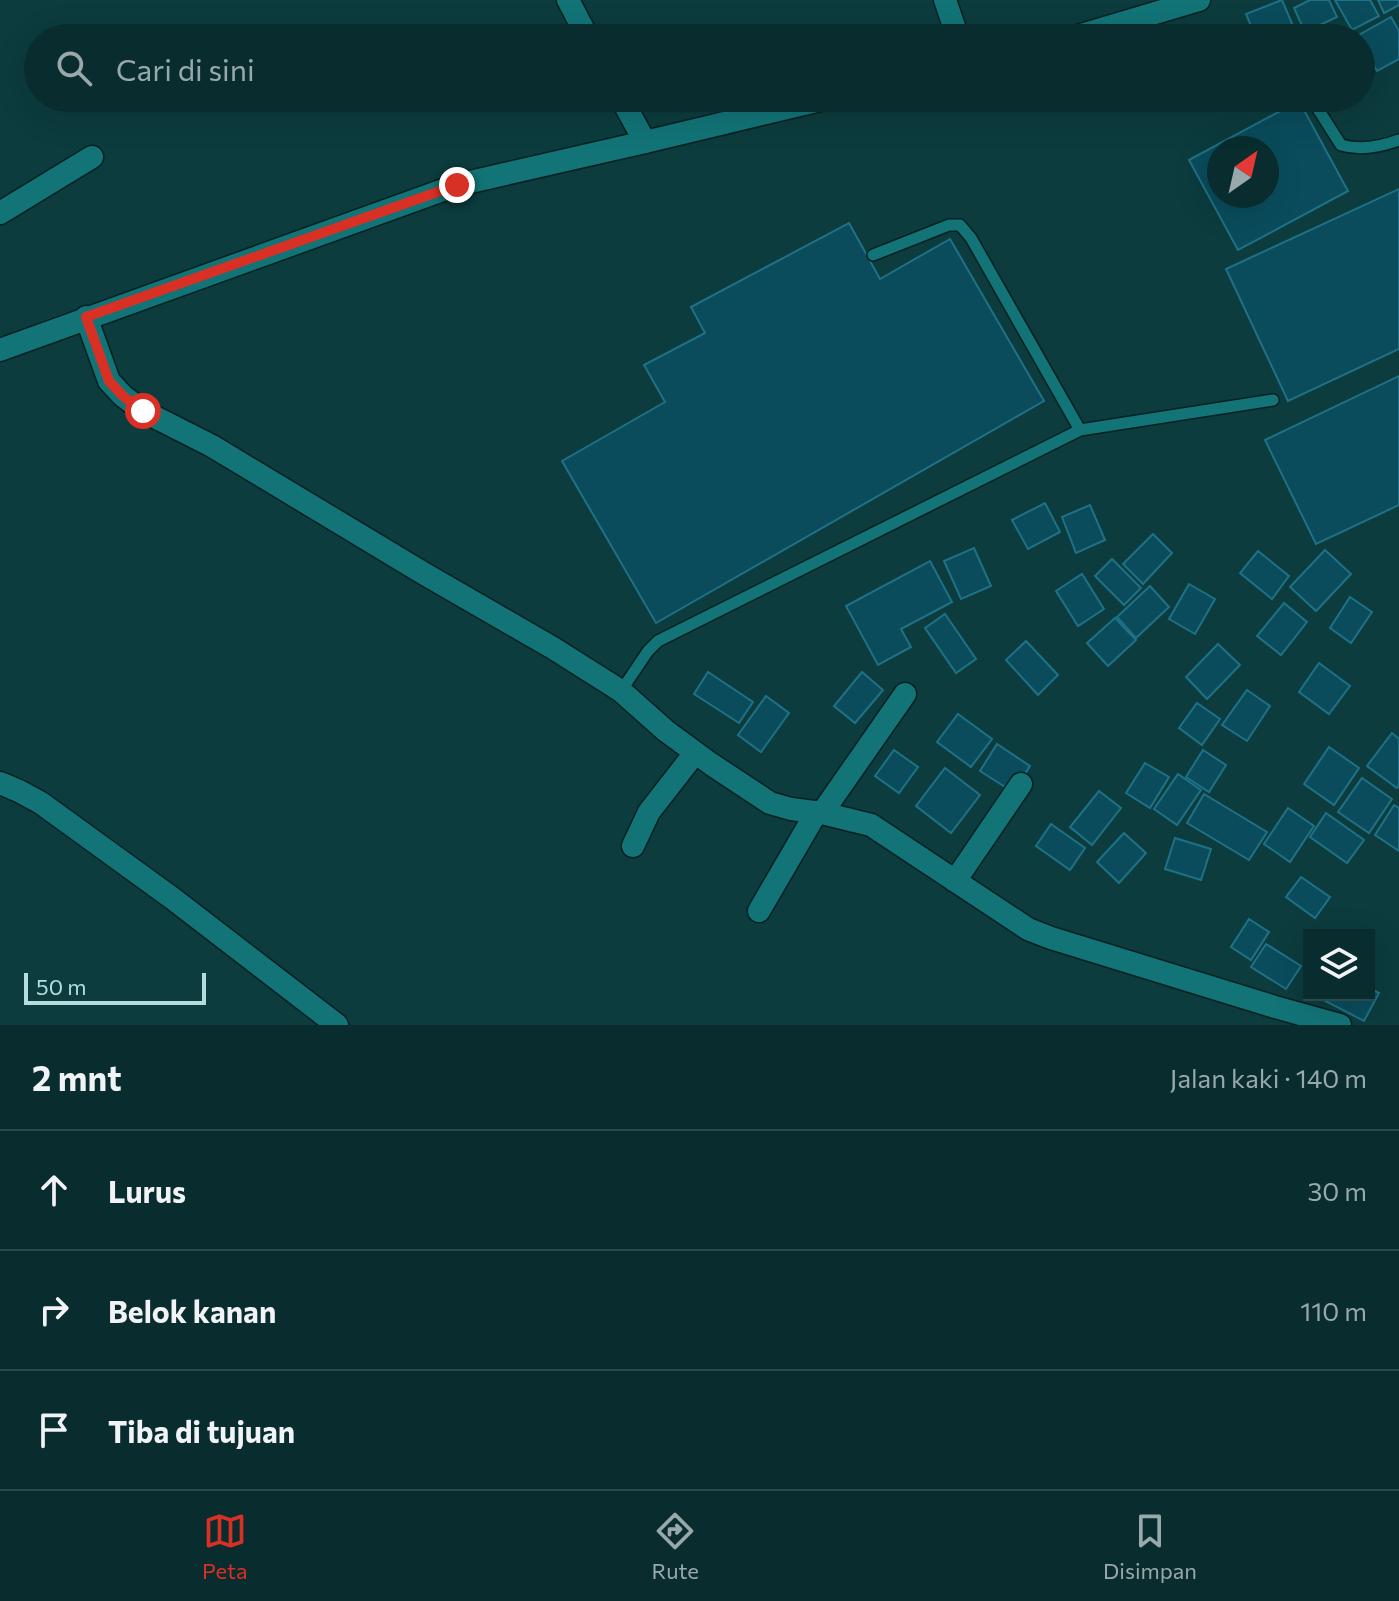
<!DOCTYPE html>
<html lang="id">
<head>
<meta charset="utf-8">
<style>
  :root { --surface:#092d2e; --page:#123536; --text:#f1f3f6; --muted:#99a8aa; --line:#29494a; --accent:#d93025 }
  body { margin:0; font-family:Commissioner,sans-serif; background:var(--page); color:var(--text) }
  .controls { position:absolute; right:24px; bottom:24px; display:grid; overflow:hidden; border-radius:0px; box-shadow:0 8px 32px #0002 }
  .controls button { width:72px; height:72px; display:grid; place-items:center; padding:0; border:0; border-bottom:2px solid var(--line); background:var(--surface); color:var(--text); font:40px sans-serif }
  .compass { position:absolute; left:1207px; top:136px; width:72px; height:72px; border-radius:50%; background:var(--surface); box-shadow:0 8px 32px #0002; rotate:34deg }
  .scale { position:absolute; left:24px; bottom:20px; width:182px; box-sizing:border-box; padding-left:8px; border:4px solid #b6ddde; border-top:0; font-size:22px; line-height:28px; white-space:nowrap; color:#b6ddde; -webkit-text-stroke:6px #0c3c3e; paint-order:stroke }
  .stop { position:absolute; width:24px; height:24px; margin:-18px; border:6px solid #d93025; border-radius:50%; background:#fff }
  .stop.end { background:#d93025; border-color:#fff; box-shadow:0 2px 8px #0008 }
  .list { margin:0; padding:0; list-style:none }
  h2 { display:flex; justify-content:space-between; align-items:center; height:104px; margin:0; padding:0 32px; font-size:34px }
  h2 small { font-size:26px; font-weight:400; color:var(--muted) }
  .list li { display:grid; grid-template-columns:52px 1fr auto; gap:24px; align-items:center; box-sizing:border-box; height:120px; padding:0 32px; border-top:2px solid var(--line) }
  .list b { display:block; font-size:30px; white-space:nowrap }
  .list em { font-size:26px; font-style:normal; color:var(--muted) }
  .icon { flex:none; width:44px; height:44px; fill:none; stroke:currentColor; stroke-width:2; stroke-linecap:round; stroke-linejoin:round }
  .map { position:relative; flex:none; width:1399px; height:1025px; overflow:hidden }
  .search { position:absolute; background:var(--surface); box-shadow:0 8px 32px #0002; left:24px; right:24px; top:24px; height:88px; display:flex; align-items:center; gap:20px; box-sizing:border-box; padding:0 28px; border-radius:44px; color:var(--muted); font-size:30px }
  .sheet { height:464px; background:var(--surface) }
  nav { display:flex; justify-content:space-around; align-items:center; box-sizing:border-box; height:112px; border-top:2px solid var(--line); background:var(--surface); font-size:22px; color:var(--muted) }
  nav a { display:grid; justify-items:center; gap:4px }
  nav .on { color:var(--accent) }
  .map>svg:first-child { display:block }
  .building { fill:#0a4c5c; stroke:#1f7186; stroke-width:2; fill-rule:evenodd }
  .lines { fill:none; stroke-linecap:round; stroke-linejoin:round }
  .service-casing { stroke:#052122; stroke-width:14 }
  .minor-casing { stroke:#052122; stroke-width:25 }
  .service { stroke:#127477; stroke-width:11 }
  .minor { stroke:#127477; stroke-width:22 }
  .route { stroke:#d93025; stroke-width:10 }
</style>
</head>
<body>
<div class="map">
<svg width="1399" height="1025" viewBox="0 0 1399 1025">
  <rect width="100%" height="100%" fill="#0c3c3e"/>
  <g class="building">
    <path d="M1282,0L1296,33L1284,38H1256L1246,14Z"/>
    <path d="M1310,0H1329L1337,17L1305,32L1294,8Z"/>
    <path d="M1335,0H1370L1379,16L1352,30Z"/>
    <path d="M1378,0H1399V5L1384,13Z"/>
    <path d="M1391,17L1399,31V59L1377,71L1361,43V38L1357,36Z"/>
    <path d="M1299,101L1348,191L1238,250L1189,160ZM1219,148H1267V196H1219Z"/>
    <path d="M1399,189V349L1288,401L1226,269Z"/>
    <path d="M849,223L880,279L950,239L1044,401L656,623L562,461L665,402L644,365L705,333L691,307Z"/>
    <path d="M1399,376V505L1316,544L1265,440Z"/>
    <path d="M1045,503L1060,532L1028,549L1012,520Z"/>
    <path d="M1090,505L1105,540L1076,553L1062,517Z"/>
    <path d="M1153,534L1172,553L1143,584L1123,564Z"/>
    <path d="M974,548L991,586L961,599L944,561Z"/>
    <path d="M1325,550L1351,574L1316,611L1290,587Z"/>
    <path d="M1258,551L1289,576L1272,599L1240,573Z"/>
    <path d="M1112,559L1141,588L1124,605L1095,576Z"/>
    <path d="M930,561L952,602L901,629L911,647L878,665L846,606Z"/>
    <path d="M1082,574L1104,609L1078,626L1056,591Z"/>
    <path d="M1189,584L1215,599L1195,634L1169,619Z"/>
    <path d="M1150,586L1169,607L1136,638L1117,617Z"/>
    <path d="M1350,597L1372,612L1351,643L1330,628Z"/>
    <path d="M1284,603L1307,622L1281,655L1257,636Z"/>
    <path d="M945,614L976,659L956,673L925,628Z"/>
    <path d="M1115,618L1136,640L1108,666L1087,643Z"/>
    <path d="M1026,641L1058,675L1038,695L1006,660Z"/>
    <path d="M1218,644L1240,665L1207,699L1186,677Z"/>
    <path d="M1319,663L1350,686L1329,714L1299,692Z"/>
    <path d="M708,672L753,702L739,723L694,694Z"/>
    <path d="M862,672L883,690L855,723L834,706Z"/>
    <path d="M1247,690L1270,706L1247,741L1222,725Z"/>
    <path d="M766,696L789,713L761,752L738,735Z"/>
    <path d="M1197,703L1220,719L1202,745L1179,728Z"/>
    <path d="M958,714L992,739L971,767L937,742Z"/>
    <path d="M1392,733L1399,739V785L1397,788L1367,766Z"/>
    <path d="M997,744L1030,766L1013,792L980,771Z"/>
    <path d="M1329,747L1359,768L1334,805L1304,784Z"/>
    <path d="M894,750L918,767L899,793L875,776Z"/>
    <path d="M1203,750L1226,765L1209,792L1186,777Z"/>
    <path d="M1145,763L1169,777L1150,808L1126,793Z"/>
    <path d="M945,768L980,795L951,833L916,806Z"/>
    <path d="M1178,774L1201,790L1177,825L1154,809Z"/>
    <path d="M1362,778L1392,799L1369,833L1338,812Z"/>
    <path d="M1099,791L1121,808L1092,845L1070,827Z"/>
    <path d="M1204,794L1267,832L1249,860L1187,823Z"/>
    <path d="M1394,805L1399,808V851L1375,835Z"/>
    <path d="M1288,808L1314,826L1290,862L1264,844Z"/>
    <path d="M1326,813L1364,840L1347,863L1310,837Z"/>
    <path d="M1051,824L1085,848L1070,870L1036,846Z"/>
    <path d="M1124,833L1146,853L1119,883L1097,862Z"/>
    <path d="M1175,838L1211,849L1201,880L1165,869Z"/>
    <path d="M1301,877L1330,897L1315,918L1286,897Z"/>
    <path d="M1249,919L1269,932L1251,960L1231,947Z"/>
    <path d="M1266,944L1301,966L1286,989L1251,967Z"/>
    <path d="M1369,988L1379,993L1364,1021L1314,995H1369Z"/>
  </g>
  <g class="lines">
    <defs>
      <g id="service">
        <path d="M1311,98L1341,145C1361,151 1380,147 1399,140"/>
        <path d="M873,255L949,225H960L971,238L1080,430"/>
        <path d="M621,691L648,651L658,641L1080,430L1273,400"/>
      </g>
      <g id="minor">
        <path d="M568,0L588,38"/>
        <path d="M945,0L958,38"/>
        <path d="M1071,38L1199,0"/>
        <path d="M621,98L645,142"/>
        <path d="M0,213L92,157"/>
        <path d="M86,317L109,381L123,396L143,411L212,446L423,573L553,648L621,691L666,731L711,764L770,803L791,809L822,813L871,825L1028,929L1051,938L1275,1007L1340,1025"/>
        <path d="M0,350L457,185L645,142L829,98"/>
        <path d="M0,783L19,791L41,803L172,898L337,1025"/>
        <path d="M822,813L905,694"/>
        <path d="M633,846L649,812L695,753"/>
        <path d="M955,881L1021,784"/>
        <path d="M759,911L816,813"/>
      </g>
    </defs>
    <use href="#service" class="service-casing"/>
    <use href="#minor" class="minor-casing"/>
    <use href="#service" class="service"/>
    <use href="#minor" class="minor"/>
  </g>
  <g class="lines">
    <path class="route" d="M143,411L123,396L109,381L86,317L457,185"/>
  </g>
</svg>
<div class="controls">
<button><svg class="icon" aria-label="layers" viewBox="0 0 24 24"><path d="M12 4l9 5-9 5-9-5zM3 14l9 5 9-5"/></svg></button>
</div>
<svg class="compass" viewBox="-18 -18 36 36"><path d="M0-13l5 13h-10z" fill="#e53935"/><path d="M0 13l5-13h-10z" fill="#99a8aa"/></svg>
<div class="scale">50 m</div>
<div class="stop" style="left:143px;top:411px"></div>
<div class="stop end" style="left:457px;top:185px"></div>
<div class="search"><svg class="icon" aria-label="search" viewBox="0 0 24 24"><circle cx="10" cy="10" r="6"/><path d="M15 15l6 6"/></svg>Cari di sini</div>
</div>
<section class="sheet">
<h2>2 mnt<small>Jalan kaki · 140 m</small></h2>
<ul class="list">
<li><svg class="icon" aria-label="ahead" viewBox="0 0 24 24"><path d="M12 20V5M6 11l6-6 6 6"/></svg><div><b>Lurus</b></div><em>30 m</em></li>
<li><svg class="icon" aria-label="right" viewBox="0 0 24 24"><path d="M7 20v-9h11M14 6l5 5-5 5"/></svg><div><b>Belok kanan</b></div><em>110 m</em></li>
<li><svg class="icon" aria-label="arrive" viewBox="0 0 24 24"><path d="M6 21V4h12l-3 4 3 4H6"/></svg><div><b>Tiba di tujuan</b></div></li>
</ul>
</section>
<nav>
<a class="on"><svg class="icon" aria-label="map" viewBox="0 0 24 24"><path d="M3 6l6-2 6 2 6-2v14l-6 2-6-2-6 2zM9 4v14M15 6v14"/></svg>Peta</a>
<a><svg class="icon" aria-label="directions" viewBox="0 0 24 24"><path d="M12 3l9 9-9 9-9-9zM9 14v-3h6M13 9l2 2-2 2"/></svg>Rute</a>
<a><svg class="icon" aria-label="saved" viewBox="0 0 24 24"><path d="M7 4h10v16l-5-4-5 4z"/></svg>Disimpan</a>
</nav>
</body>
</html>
